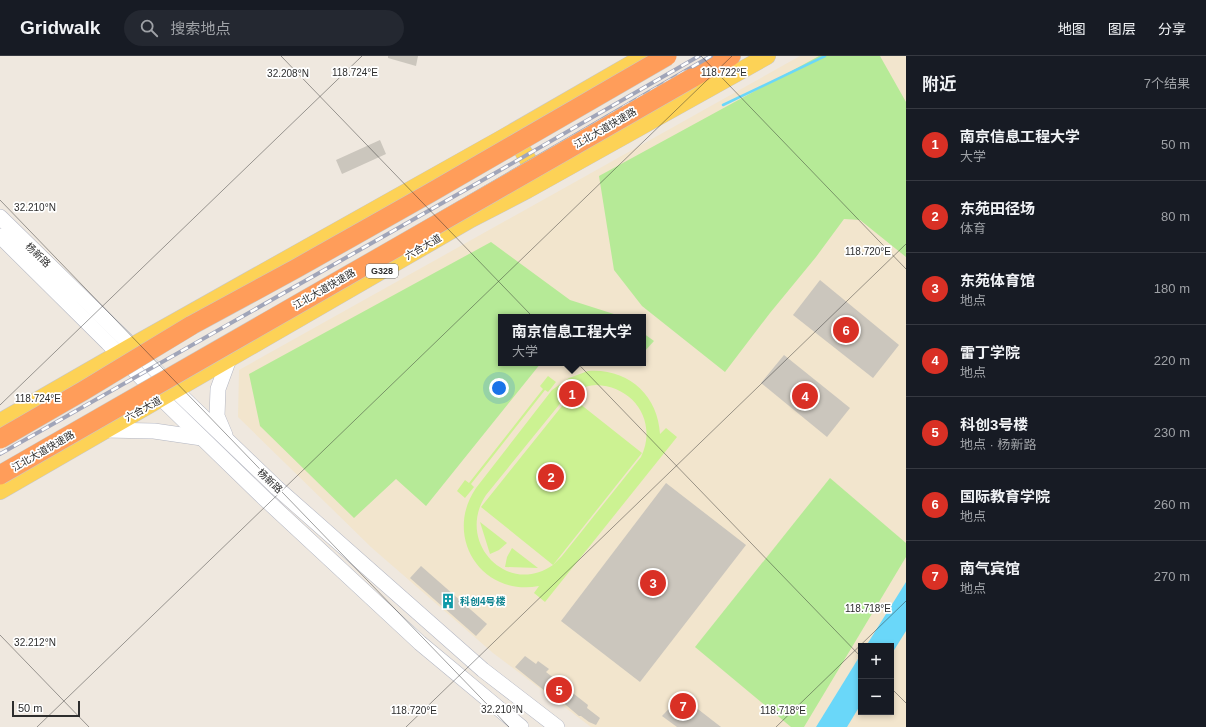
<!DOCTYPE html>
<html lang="zh">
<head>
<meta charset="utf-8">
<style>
  :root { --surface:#171b24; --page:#242831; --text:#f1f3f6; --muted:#9ea1a6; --line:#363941; --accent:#d93025 }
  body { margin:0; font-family:Arial,"Noto Sans SC",sans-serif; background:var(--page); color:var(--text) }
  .controls { position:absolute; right:12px; bottom:12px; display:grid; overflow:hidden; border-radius:0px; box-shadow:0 2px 6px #0003 }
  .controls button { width:36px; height:36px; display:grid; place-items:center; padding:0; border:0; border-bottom:1px solid var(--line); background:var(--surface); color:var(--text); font:20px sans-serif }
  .scale { position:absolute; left:12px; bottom:10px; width:68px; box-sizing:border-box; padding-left:4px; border:2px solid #2d2d2d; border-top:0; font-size:11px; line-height:14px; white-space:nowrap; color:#2d2d2d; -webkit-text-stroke:3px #fff; paint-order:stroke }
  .you { position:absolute; left:499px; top:332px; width:14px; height:14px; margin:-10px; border:3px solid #fff; border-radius:50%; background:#1a73e8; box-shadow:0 0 0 6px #1a73e833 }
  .badge { display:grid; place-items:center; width:26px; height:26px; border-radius:50%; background:var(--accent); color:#fff; font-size:13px; font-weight:700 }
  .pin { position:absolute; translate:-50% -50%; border:2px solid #fff; box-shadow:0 1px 4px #0006 }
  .popup { position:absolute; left:498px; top:258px; width:148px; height:52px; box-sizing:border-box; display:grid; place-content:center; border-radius:0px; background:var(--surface); filter:drop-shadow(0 1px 3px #0005); font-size:13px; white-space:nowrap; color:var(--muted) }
  .popup b { font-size:15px; color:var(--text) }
  .popup::after { content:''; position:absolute; left:50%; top:100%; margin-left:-8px; border:8px solid transparent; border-top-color:var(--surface) }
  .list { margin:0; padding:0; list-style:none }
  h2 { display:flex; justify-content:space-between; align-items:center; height:52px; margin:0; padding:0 16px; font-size:17px }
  h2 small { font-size:13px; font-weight:400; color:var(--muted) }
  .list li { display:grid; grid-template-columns:26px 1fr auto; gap:12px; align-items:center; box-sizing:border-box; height:72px; padding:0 16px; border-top:1px solid var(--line) }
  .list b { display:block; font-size:15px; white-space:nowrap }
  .list p { margin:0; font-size:13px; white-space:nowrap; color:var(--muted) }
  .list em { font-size:13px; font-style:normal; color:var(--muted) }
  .icon { flex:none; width:22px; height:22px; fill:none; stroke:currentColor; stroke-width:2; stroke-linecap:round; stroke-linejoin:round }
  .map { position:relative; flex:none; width:906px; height:671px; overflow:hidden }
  header { display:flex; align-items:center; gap:24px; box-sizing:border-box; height:56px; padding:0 20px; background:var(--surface); border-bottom:1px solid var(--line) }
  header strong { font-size:19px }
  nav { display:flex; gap:22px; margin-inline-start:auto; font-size:14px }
  .search { width:280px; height:36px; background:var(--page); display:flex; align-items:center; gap:10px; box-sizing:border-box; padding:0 14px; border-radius:22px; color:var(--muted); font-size:15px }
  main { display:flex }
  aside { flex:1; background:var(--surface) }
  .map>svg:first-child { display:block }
  .education { fill:#f2e5cd; fill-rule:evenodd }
  .green { fill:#b6ea97 }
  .pitch { fill:#ccf292; fill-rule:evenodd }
  .water { fill:#6ad7f9 }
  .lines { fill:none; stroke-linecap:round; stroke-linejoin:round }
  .stream { stroke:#6ad7f9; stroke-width:2.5 }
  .building { fill:#cbc6bd }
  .secondary-casing { stroke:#b3b6c2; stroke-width:16 }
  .primary-casing { stroke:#c8c8c8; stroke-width:18 }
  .highway-casing { stroke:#c8c8c8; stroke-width:20 }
  .secondary { stroke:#fff; stroke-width:15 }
  .primary { stroke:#fdd256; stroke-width:17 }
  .highway { stroke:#ff9d5a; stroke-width:19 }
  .rail-casing { stroke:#a0a5b9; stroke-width:4 }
  .rail { stroke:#fff; stroke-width:2.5; stroke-dasharray:8; stroke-linecap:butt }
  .highway-bridge-casing { stroke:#c8c8c8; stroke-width:20; stroke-linecap:butt }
  .highway-bridge { stroke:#ff9d5a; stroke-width:19 }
  .ticks { fill:none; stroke:#2d2d2d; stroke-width:1; stroke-opacity:0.45 }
  .labels { text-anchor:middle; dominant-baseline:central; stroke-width:3.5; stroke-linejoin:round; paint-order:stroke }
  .shield { fill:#fff; stroke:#6c6c6c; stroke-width:1 }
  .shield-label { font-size:9px; font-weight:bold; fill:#2d2d2d }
  .street-label { font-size:10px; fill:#2d2d2d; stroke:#fff }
  .culture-label { font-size:10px; font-weight:bold; fill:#0d838f; stroke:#fff; text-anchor:start }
  .ticks-label { font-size:10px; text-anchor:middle; fill:#2d2d2d; stroke:#fff; stroke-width:3.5; stroke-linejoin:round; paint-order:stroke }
</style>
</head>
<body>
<header>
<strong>Gridwalk</strong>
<div class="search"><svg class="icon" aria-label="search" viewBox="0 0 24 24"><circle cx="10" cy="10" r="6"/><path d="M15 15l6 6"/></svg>搜索地点</div>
<nav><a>地图</a><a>图层</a><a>分享</a></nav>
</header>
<main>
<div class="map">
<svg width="906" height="671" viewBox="0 0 906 671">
  <rect width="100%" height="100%" fill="#efe8df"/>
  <path class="education" d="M800,0H906V671H591L493,597L372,492L238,361L239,314ZM501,261H643V307H501ZM861,590H891V656H861Z"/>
  <g class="green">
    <path d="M819,0H880L906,46V201L860,164L844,163L816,201L770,257L725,316L642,250L614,214L599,120Z"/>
    <path d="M491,186L570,244L617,259L620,261H501V307H541L426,450L396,423L354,462L260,370L249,318Z"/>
    <path d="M643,277L654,285L643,297Z"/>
    <path d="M830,422L906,487V501L804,671H791L695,591Z"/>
  </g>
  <g class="pitch">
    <path d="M588,315C628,312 658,339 660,378L666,372L677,381L545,546L534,537L539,530C481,541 443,480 476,432L552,334L569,322ZM596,329C634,330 658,366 641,401L562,500L553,509L642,397L570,340L481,451L553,509C507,541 455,486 486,439L563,344C572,335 583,330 596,329Z"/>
    <path d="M548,320L556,326L548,336L545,334L471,428L474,431L465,442L457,435L465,424L469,427L543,333L540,330Z"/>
    <path d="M480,466L507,487L499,494L490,498Z"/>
    <path d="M512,492L538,512L505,511L507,501Z"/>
  </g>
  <g class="water">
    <path d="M906,526V575L891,599V590H866Z"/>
    <path d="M861,598V648L847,671H816Z"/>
  </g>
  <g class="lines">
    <path class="stream" d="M723,49L825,0"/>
  </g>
  <g class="building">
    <path d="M388,0H418L416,10L388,2Z"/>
    <path d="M380,84L386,98L342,118L336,104Z"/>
    <path d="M820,224L899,289L873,322L793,259Z"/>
    <path d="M784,299L850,352L827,381L761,327Z"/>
    <path d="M666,427L746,489L640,626L561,565Z"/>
    <path d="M421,510L487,568L476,580L410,522Z"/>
    <path d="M525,600L536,608L538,605L549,613L546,616L588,649L587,652L600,662L596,669L589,666L581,660H579L547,633L545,635L515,611Z"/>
    <path d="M681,640L721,671H677L662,660Z"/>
  </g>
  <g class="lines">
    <defs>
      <g id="secondary">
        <path d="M0,161L132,290L175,334L277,432L483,614L557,671"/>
        <path d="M0,180L108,287L161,342L264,442L420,587L521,671"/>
        <path d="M105,374L154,375L202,382"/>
        <path d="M225,379L217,360L218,333L229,303"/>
      </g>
      <g id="primary">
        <path d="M522,73L520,90L531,109L547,118"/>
        <path d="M0,366L132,290L501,83L645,0"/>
        <path d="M0,435L471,163L527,134L767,0"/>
      </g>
      <path id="highway" d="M692,22L731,0"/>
    </defs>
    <use href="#secondary" class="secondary-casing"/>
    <use href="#primary" class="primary-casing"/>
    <use href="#highway" class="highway-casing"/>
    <use href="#secondary" class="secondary"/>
    <use href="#primary" class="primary"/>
    <use href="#highway" class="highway"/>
    <defs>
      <g id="rail">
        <path d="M0,398L504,112L699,0"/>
        <path d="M0,413L84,365L711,0"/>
      </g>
    </defs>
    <use href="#rail" class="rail-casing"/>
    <use href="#rail" class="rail"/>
    <defs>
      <g id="highway-bridge">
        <path d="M0,383L83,335L192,269L297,212L430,137L667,0"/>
        <path d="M0,419C231,288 461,153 692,22"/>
      </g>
    </defs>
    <use href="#highway-bridge" class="highway-bridge-casing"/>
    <use href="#highway-bridge" class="highway-bridge"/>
  </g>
  <path class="ticks" d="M281,0L861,601M701,0L906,213M0,144L509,671M0,349L362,0M0,579L89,671M891,632L906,647M37,671L732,0M406,671L906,188M776,671L906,545"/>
  <defs>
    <symbol id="building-bare" viewBox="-9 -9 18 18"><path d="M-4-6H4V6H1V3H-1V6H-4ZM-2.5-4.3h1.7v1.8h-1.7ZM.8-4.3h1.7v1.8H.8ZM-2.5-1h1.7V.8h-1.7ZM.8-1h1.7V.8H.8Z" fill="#0f9aa8" stroke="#fff" stroke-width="2.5" paint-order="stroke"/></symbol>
  </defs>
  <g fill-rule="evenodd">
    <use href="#building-bare" x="437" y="534" width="22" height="22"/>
  </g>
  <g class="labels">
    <rect class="shield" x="366" y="208" width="32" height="14" rx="3"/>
    <g class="shield-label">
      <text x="382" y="215">G328</text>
    </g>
    <g class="street-label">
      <text transform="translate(605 72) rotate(-30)">江北大道快速路</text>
      <text transform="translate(423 191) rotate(-30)">六合大道</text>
      <text transform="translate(38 199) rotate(44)">杨新路</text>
      <text transform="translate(324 233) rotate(-30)">江北大道快速路</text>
      <text transform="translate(143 353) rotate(-29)">六合大道</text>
      <text transform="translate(43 395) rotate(-30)">江北大道快速路</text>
      <text transform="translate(270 425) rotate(43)">杨新路</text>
    </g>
    <g class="culture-label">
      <text x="460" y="545">科创4号楼</text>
    </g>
  </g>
  <g class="ticks-label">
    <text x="355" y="20">118.724°E</text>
    <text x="724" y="20">118.722°E</text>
    <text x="288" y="21">32.208°N</text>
    <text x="35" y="155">32.210°N</text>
    <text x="868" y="199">118.720°E</text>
    <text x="38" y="346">118.724°E</text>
    <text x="868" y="556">118.718°E</text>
    <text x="35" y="590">32.212°N</text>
    <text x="502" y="657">32.210°N</text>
    <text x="414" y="658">118.720°E</text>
    <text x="783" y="658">118.718°E</text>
  </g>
</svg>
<div class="controls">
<button>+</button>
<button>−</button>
</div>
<div class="scale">50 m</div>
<div class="you"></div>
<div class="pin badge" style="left:572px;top:338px">1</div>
<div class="popup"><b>南京信息工程大学</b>大学</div>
<div class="pin badge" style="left:551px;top:421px">2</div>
<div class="pin badge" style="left:653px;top:527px">3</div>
<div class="pin badge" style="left:805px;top:340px">4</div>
<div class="pin badge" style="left:559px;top:634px">5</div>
<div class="pin badge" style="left:846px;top:274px">6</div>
<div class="pin badge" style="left:683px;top:650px">7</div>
</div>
<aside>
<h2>附近<small>7个结果</small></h2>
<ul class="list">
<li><span class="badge">1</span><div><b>南京信息工程大学</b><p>大学</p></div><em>50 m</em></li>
<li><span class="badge">2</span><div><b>东苑田径场</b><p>体育</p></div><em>80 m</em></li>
<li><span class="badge">3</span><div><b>东苑体育馆</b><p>地点</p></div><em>180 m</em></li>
<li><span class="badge">4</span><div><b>雷丁学院</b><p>地点</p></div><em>220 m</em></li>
<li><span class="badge">5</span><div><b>科创3号楼</b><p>地点 · 杨新路</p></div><em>230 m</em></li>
<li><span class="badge">6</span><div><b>国际教育学院</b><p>地点</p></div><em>260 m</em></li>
<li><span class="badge">7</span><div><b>南气宾馆</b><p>地点</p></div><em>270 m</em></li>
</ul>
</aside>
</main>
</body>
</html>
